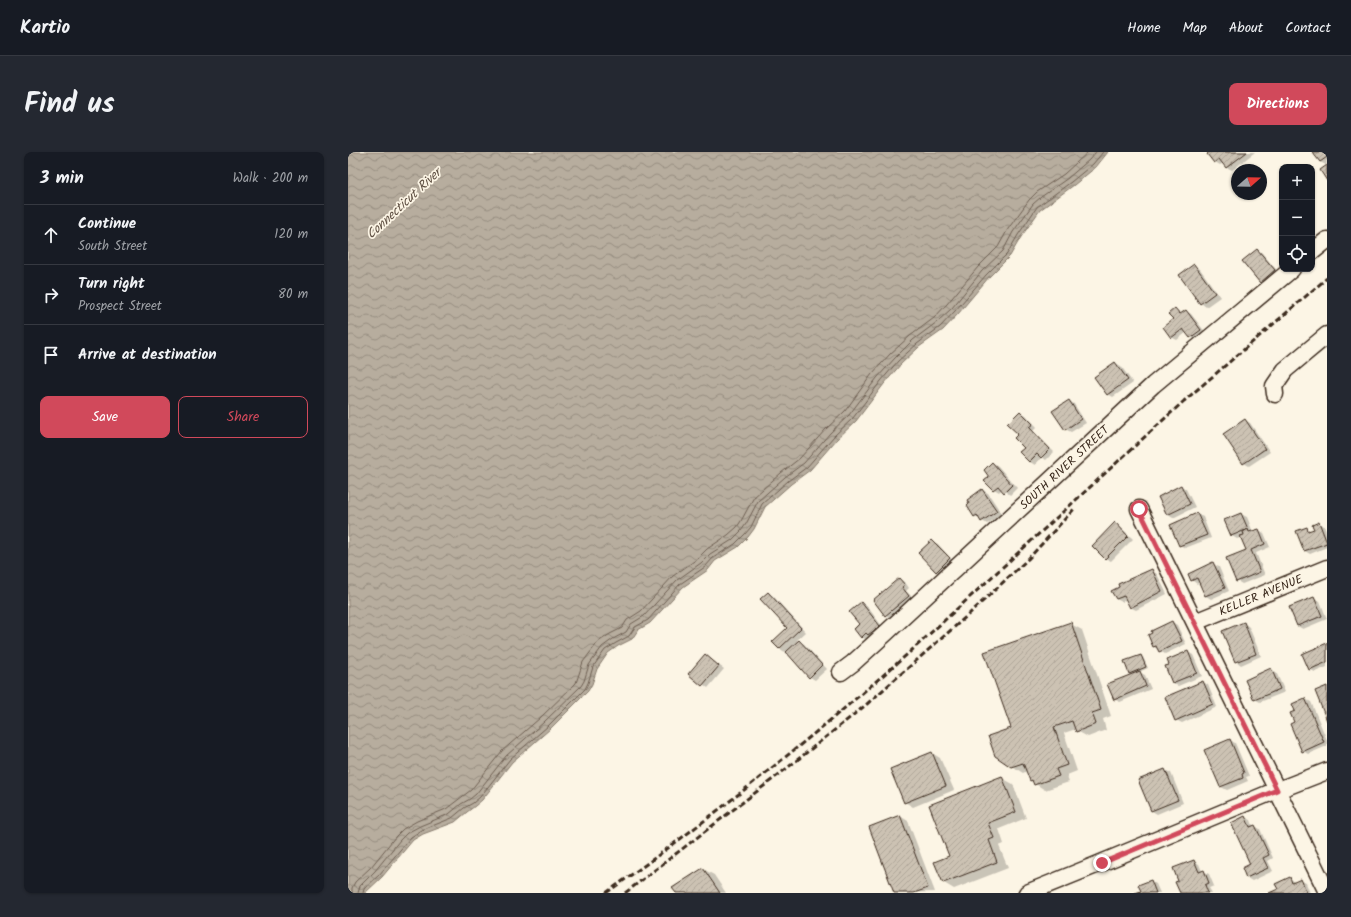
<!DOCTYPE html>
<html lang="en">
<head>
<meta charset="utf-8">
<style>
  :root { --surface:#171b24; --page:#242831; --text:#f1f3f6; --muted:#9ea1a6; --line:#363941; --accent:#d1495b }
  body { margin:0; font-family:Kalam,sans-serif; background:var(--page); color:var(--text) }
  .controls { position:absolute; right:12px; top:12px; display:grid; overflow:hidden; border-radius:8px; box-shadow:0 1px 3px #0004 }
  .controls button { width:36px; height:36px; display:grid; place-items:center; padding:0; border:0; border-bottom:1px solid var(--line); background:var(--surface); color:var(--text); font:20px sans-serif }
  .compass { position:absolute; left:883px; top:12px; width:36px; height:36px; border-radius:50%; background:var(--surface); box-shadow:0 1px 3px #0004; rotate:70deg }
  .stop { position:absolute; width:12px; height:12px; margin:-9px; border:3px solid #d1495b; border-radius:50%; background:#fff }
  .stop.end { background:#d1495b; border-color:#fff; box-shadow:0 1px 4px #0008 }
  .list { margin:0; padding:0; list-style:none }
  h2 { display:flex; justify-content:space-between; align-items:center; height:52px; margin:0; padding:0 16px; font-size:17px }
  h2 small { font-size:13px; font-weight:400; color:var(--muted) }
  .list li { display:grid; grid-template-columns:26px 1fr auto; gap:12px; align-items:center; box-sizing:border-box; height:60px; padding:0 16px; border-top:1px solid var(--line) }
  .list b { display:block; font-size:15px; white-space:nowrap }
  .list p { margin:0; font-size:13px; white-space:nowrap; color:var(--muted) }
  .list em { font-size:13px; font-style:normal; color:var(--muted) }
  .actions { display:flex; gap:8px; padding:12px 16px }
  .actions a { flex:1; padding:9px 0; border:1px solid var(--accent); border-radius:8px; text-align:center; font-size:14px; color:var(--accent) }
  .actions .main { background:var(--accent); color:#fff }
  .icon { flex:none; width:22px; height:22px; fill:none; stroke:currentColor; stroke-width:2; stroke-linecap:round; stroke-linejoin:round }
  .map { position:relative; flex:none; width:979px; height:741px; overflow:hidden; border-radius:8px }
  header { display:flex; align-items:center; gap:24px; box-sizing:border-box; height:56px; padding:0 20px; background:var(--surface); border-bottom:1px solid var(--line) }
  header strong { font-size:19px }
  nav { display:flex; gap:22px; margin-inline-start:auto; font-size:14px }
  .intro { display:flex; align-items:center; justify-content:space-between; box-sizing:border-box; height:96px; padding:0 24px }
  h1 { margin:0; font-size:28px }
  .button { padding:10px 18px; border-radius:8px; background:var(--accent); color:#fff; font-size:14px; font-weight:700 }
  main { display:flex; gap:24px; padding:0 24px }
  aside { flex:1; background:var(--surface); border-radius:8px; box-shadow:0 1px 3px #0004 }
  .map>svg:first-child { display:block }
  .water { fill:url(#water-waves); stroke:#85796b }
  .shadow { fill:#0003 }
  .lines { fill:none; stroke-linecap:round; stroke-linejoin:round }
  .shore { stroke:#6d5e51; stroke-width:1 }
  .building { fill:url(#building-hatch); stroke:#3b2a1e }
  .minor-casing { stroke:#3b2a1e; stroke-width:19 }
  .minor { stroke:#fcf5e5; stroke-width:16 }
  .rail { stroke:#3b2a1e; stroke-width:3; stroke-dasharray:6 3; stroke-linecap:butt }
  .route { stroke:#d1495b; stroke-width:5 }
  .labels { text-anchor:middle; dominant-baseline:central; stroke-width:3.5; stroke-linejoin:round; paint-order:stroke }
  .street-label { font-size:12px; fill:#3b2a1e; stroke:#fcf5e5 }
  .water-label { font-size:13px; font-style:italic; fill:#605144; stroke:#fcf5e5 }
</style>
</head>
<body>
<header>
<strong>Kartio</strong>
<nav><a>Home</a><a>Map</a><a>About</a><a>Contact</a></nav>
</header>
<div class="intro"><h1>Find us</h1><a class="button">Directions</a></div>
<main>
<aside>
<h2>3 min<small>Walk · 200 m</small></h2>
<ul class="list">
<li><svg class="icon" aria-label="ahead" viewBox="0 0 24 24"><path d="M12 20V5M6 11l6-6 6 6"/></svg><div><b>Continue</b><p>South Street</p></div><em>120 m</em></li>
<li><svg class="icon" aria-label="right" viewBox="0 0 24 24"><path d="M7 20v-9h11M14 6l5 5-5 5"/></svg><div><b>Turn right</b><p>Prospect Street</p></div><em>80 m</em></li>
<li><svg class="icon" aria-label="arrive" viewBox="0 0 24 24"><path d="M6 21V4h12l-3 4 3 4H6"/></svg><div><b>Arrive at destination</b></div></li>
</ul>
<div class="actions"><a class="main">Save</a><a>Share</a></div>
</aside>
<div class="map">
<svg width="979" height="741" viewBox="0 0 979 741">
  <defs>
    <pattern id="water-waves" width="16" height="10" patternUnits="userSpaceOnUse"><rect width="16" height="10" fill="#b7ad9e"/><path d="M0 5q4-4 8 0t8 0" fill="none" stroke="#968d80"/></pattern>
    <pattern id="building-hatch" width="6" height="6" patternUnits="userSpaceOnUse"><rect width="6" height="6" fill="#ccc2b3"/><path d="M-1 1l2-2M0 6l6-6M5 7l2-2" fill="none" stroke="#b0a79a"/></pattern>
  </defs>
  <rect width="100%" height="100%" fill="#fcf5e5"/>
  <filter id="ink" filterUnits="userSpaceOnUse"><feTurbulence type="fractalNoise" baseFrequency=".025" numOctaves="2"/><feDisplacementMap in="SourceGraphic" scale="8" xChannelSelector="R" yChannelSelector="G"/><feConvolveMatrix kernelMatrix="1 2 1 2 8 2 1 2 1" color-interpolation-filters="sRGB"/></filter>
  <g filter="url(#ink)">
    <path class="water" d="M0,0H760L748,15L726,33L692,58L673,85L662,104L641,125L610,162L595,178L571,195L553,212L536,232L508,269L489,287L462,318L443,332L417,355L406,377L400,385L390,395L367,409L360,418L335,435L302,471L290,478L284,487L270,494L260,501L249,517L244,532L240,539L202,577L164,610L134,648L127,654L119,660L107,670L75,682L65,688L34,725L17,741H0Z"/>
    <g class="shadow">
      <path d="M863,0H907L884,18L878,15L875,11L872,13L867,10Z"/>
      <path d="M965,0H979V12L978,13L972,10Z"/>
      <path d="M909,98L914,101L931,121L918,133L913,130Z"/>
      <path d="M846,114L852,117L872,145L858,155L853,151L833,124Z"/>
      <path d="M827,157L834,162L838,159L843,162L858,181L848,188L843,185L839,180L829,188L823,185Z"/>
      <path d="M767,211L773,214L785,231L765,245L760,242Z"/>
      <path d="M721,249L726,252L738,271L723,280L717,277Z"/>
      <path d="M673,260L678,263L689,275L685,279L706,300L698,308L694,305L687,313L682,310L673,300L677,296L671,282Z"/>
      <path d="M897,268L902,271L922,300L901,314L896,311Z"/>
      <path d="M645,311L650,314L669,336L662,343L654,337L651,340L646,337L643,325Z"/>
      <path d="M833,334L838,337L847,355L825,366L820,363L811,345Z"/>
      <path d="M634,338L640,341L654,362L639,372L627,364Z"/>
      <path d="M849,362L855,365L863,386L837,396L832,393Z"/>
      <path d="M893,362L899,365L905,380L911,378L916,381L922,395L908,401L917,423L894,432L889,429L899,398L894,385L889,387L884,384Z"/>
      <path d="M971,371L976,374L979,381V395L962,402L957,399L950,380L959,376L963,379L967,377Z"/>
      <path d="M767,372L772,375L785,387L763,409L757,406Z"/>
      <path d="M584,389L590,392L606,410L594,422L588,419Z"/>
      <path d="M865,412L871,415L881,439L863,447L858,444L852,430L849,432L844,428Z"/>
      <path d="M804,419L809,422L819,442L788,458L782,455L779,447L774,450L768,447Z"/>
      <path d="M551,427L557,430L561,436L558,439L566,447L543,466L538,463Z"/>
      <path d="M420,441L425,444L458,480L449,488L456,492L479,517L467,528L462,525L438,499L437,500L432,497L425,490L440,476Z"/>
      <path d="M966,446L972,449L979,467L955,477L949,474L942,456Z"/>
      <path d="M513,451L519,454L536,477L519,488L514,485L512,473Z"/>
      <path d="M824,470L829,473L838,492L817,502L806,495L801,483Z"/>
      <path d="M896,471L901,475L913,504L893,513L888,509Z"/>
      <path d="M723,472L734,478L763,564L755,567L758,578L740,585L729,579L728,577L716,581L729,619L719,623L721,630L697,638L683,629L679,619L675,621L664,614V577Z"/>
      <path d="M979,492V515L967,520L961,517Z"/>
      <path d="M840,500L845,503L854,524L830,534L824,531Z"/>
      <path d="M357,503L376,517L360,536L342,522Z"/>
      <path d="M793,504L795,505L800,516L791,520L797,523L803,537L772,550L766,547L785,523L782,521Z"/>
      <path d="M923,517L928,520L937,540L912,550L907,547Z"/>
      <path d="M855,530L860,533L869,555L834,571L828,568Z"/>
      <path d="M957,547L963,550L979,588V594L960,602L955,599L947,571L949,559Z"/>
      <path d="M882,588L887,591L901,624L898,625L900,629L879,638L873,635L858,599Z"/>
      <path d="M584,601L592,606L606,638L565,655L557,650Z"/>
      <path d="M817,618L823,621L835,651L809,662L804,659L792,628Z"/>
      <path d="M654,626L665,632L678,666L651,677L656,692L651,694L660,716L606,737L596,731L602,705Z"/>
      <path d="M552,664L560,669L587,740L547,741Z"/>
      <path d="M897,665L903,668L905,674H907L912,677L925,706L920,709L925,719L904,729L899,726L895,717L903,713Z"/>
      <path d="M846,709L851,712L854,719H855L861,722L866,734L861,736L864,741H833L832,729Z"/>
      <path d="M355,717L366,723L378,741H329Z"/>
      <path d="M941,726L947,730L952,728L958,731L962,741H924L931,738Z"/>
      <path d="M803,729L808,732L812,741H790L794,739Z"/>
    </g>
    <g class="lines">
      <g class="shore">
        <path d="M4,741V736L7,730L23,715L48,684L55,677L69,669L98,657L123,638L154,599L192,566L228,531L235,510L250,490L262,482L274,476L279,468L293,459L325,424L349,407L359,397L380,383L389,375L393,369L406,345L433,321L452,306L478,277L497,259L524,222L542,202L562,184L586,166L599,152L630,115L650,95L660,77L681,48L689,40L716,22L740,0"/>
        <path d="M10,741L12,734L27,719L52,688L59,681L72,674L101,662L113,652L122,647L128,642L158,604L196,570L233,534L236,529L241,513L254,495L265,487L278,480L283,472L296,464L329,428L353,411L362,402L384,388L393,379L398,372L410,349L437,325L456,311L482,281L501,263L529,226L547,206L565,188L589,170L604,156L634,119L655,99L665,80L685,52L693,45L720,26L741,8L748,0"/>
        <path d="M15,741L16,737L31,723L63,685L74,678L104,666L116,656L125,651L132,645L162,607L200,574L237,537L240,531L245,515L257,498L268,491L281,484L287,475L300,468L332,432L357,415L365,406L387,392L397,382L403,375L414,352L440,329L459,315L486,284L505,266L533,229L550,209L569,192L592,175L607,159L638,123L659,102L670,83L689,55L723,30L745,12L755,0"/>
      </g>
    </g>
    <g class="building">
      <path d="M861,0H899L878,16L871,7L866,11L859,2Z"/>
      <path d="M964,0H979V5L972,10Z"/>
      <path d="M979,13V29L972,18Z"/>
      <path d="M909,97L927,118L912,131L894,109Z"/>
      <path d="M846,112L867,141L852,152L831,123Z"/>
      <path d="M827,156L832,162L838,158L853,178L842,186L835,177L823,186L815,175L825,167L820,162Z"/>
      <path d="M767,210L780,228L759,243L746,225Z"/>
      <path d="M721,248L733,267L717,278L704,259Z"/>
      <path d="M672,259L685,272L681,275L702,297L693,306L689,302L681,310L671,300L676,296L666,286L670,282L659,272Z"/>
      <path d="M897,267L917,297L895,312L875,282Z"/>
      <path d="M644,310L664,333L656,341L650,334L645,338L636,329L641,325L636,318Z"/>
      <path d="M833,333L842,352L819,363L810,345Z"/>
      <path d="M634,337L649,359L633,370L629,363L626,365L619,354L621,352L619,348Z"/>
      <path d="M849,361L859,383L831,394L822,373Z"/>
      <path d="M893,361L900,377L883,384L876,368Z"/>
      <path d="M767,370L780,384L757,407L744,394Z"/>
      <path d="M971,370L979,391L956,399L948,379L959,375L960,379L966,377L964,373Z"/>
      <path d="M900,377L901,380L911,377L917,392L903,398L912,420L888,430L878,406L898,398L892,384L896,383L895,380Z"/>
      <path d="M584,388L602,406L588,420L570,401Z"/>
      <path d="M865,410L877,436L857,444L849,426L843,429L840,422Z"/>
      <path d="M804,417L814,439L782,456L776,444L768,447L763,439L771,435L770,432Z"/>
      <path d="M551,426L557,433L554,435L561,444L537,464L525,448Z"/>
      <path d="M420,440L453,476L431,497L424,490L439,476L412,447Z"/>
      <path d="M966,445L974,464L949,474L941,455Z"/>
      <path d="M513,450L532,474L520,483L518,481L513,486L506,477L511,472L501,460Z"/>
      <path d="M824,469L834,489L811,500L808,494L805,495L800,483L804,481L803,479Z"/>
      <path d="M723,470L753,558L744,561L748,572L728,580L724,569L706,575L719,613L708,617L711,624L686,633L684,628L682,629L675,611L663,615L647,604L640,584L663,576L636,500Z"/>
      <path d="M896,470L908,502L887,510L874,479Z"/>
      <path d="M451,488L474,513L461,526L438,500Z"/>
      <path d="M979,491V510L961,518L954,502Z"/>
      <path d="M840,499L849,521L824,531L817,514L821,513L819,508Z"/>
      <path d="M357,502L371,514L354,534L340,522Z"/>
      <path d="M793,503L798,515L781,522L776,509Z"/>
      <path d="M923,516L932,537L906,548L897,528Z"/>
      <path d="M792,519L798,534L766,548L759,532Z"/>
      <path d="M855,529L865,552L827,569L817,545Z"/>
      <path d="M979,534V569L967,539Z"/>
      <path d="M957,546L976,590L954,600L942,572L946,570L942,561L947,559L944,552Z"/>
      <path d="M882,587L896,621L894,622L895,626L872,635L856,598Z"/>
      <path d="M584,600L598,634L556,651L542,617Z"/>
      <path d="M817,617L830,648L803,659L790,628Z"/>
      <path d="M654,624L668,660L640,671L646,686L641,688L649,710L595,731L586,710L601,704L581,653Z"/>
      <path d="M552,663L580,736L566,741H546L521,675Z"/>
      <path d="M897,664L902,675L907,673L921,703L915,706L920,716L898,726L894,716L902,712L883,671Z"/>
      <path d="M846,708L851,720L856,718L861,731L857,733L860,741H832L827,730L830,729L825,716Z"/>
      <path d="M355,716L372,741H328L324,736Z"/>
      <path d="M942,725L944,731L953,727L959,741H921L930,737L927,732Z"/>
      <path d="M803,728L808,741H787L793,739L790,733Z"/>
    </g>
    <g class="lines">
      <defs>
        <g id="minor">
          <path d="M964,100L979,88"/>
          <path d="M927,242L926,234L937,218L979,183"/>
          <path d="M791,357L979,740"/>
          <path id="s1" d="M847,470L979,416"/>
          <path id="s2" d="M493,520L505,511L539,480L805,233L944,117"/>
          <path d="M679,741L753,711L929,638L938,635L979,619"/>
        </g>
      </defs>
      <use href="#minor" class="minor-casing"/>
      <use href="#minor" class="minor"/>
      <g class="rail">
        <path d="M258,741C364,666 465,585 563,499L836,249L979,126"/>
        <path d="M277,741L438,617L519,552L620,463L680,407L727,356"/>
      </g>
    </g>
  </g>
  <g class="lines" filter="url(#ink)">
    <path class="route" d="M754,711L929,638L791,357"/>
  </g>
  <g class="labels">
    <g class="street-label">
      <text stroke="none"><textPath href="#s2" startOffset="303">SOUTH RIVER STREET</textPath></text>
      <text stroke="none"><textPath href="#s1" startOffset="71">KELLER AVENUE</textPath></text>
    </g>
    <g class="water-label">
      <text transform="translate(56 52) rotate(-43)">Connecticut River</text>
    </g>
  </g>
</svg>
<div class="controls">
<button>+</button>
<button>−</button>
<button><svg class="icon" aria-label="locate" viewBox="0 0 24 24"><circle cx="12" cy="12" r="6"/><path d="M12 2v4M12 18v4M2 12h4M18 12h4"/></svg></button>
</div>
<svg class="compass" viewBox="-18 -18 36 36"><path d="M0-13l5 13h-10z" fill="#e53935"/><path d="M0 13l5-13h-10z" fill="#9ea1a6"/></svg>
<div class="stop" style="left:791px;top:357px"></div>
<div class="stop end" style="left:754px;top:711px"></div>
</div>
</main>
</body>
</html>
